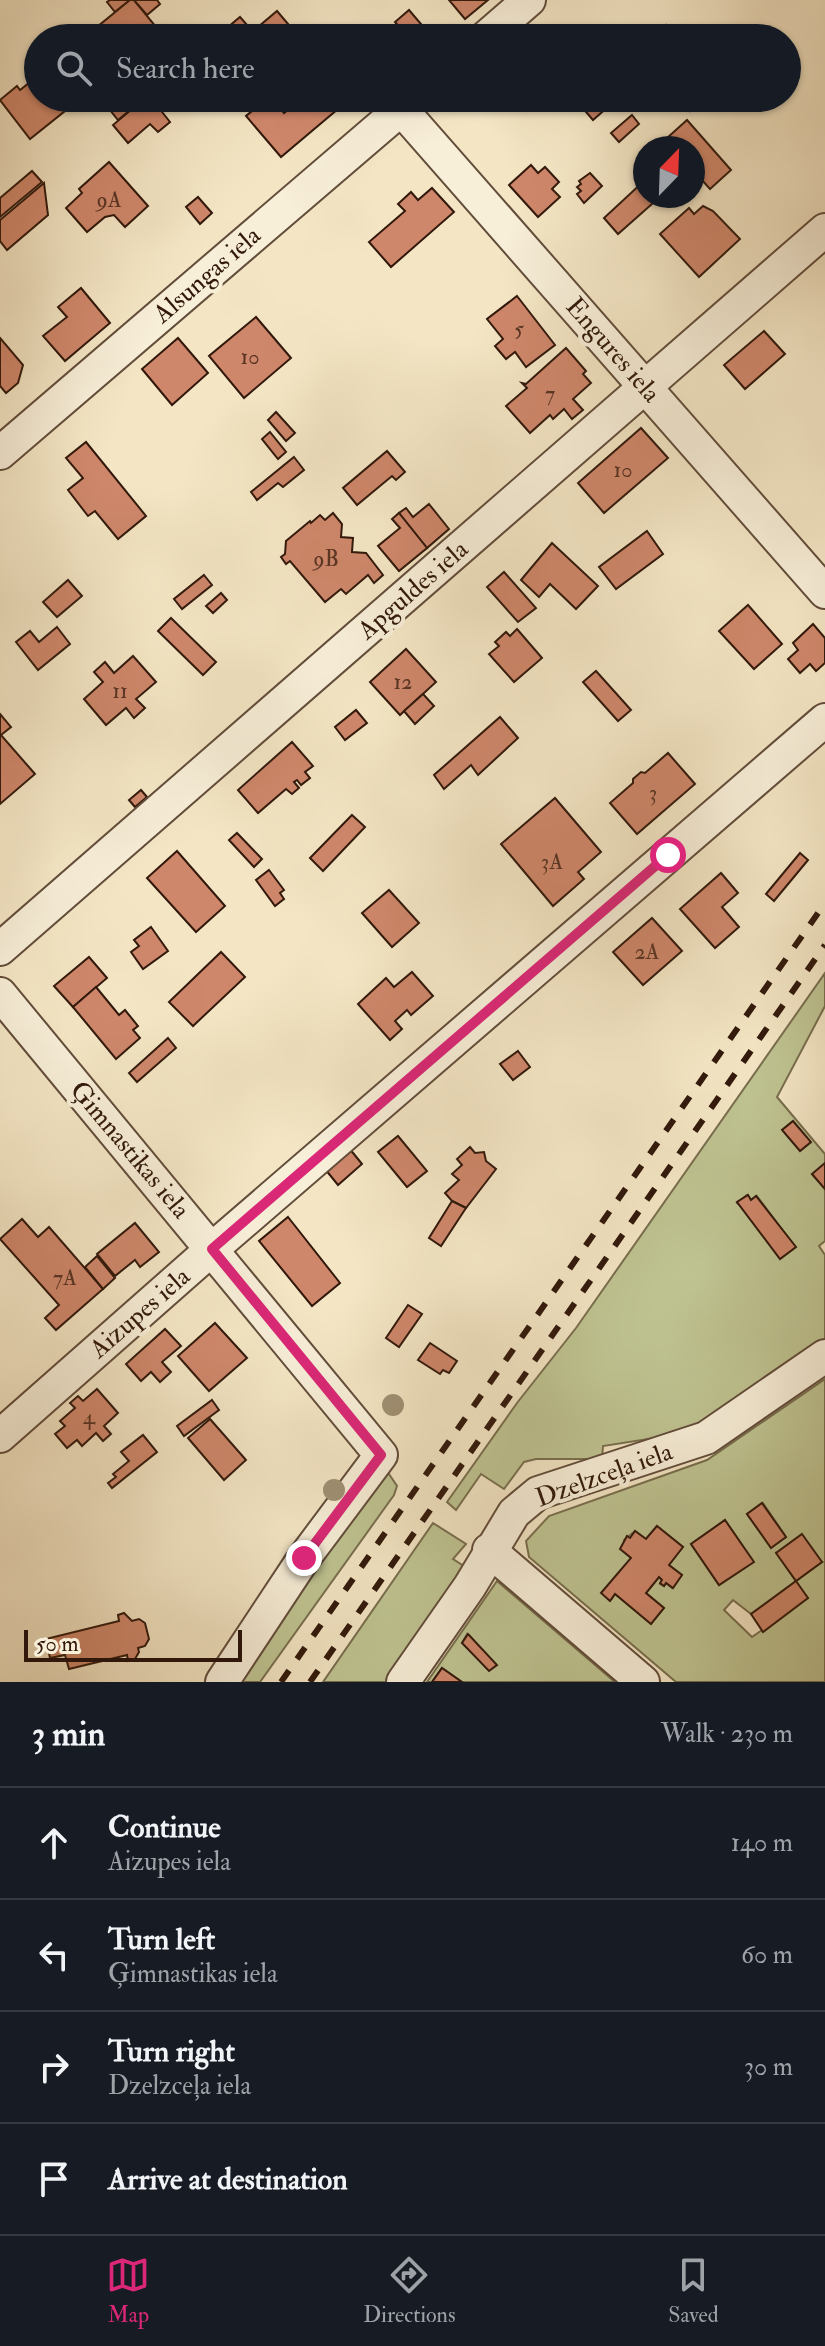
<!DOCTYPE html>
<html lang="en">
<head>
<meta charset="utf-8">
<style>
  :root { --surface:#171b24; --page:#242831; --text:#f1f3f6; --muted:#9ea1a6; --line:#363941; --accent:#db2777 }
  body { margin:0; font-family:"IM FELL Double Pica",serif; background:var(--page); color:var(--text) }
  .compass { position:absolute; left:633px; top:136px; width:72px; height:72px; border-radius:50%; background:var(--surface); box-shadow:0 2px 6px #0004; rotate:23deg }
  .scale { position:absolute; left:24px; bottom:20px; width:218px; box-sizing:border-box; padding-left:8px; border:4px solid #31180b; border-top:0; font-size:22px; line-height:28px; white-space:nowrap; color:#31180b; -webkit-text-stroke:6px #f8efd9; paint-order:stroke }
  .stop { position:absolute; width:24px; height:24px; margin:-18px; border:6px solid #db2777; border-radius:50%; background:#fff }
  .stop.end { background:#db2777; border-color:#fff; box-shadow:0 2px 8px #0008 }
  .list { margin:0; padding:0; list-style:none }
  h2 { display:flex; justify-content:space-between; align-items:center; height:104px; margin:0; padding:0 32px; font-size:34px }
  h2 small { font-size:26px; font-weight:400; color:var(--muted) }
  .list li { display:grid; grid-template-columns:52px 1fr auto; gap:24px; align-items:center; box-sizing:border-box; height:112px; padding:0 32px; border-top:2px solid var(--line) }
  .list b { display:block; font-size:30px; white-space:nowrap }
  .list p { margin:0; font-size:26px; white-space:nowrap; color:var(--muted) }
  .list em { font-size:26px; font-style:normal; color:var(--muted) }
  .icon { flex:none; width:44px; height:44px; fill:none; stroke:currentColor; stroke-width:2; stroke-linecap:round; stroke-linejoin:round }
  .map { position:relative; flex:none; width:825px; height:1682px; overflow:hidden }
  .search { position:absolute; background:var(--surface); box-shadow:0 2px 6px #0004; left:24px; right:24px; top:24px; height:88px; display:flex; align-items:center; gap:20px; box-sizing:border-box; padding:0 28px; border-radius:44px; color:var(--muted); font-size:30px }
  .sheet { height:552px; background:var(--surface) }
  nav { display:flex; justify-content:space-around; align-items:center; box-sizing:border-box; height:112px; border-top:2px solid var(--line); background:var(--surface); font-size:22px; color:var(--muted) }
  nav a { display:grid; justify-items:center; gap:4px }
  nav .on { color:var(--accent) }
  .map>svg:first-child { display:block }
  .green { fill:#bfc492; stroke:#786e4e; stroke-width:2; fill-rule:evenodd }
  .building { fill:#cf876b; stroke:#31180b; stroke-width:2 }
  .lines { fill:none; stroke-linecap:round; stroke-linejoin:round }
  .minor-casing { stroke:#624c3a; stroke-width:36 }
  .minor { stroke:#f8efd9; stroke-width:32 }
  .rail { stroke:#31180b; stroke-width:6; stroke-dasharray:14 14; stroke-linecap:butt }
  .tree { fill:#a09175 }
  .route { stroke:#db2777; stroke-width:10 }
  .labels { text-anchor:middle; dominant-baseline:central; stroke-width:8; stroke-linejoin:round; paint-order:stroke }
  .number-label { font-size:22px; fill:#583423 }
  .street-label { font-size:26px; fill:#31180b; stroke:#f8efd9 }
</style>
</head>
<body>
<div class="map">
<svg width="825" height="1682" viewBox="0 0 825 1682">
  <rect width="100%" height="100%" fill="#f4e6c5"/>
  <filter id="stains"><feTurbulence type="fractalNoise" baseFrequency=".0025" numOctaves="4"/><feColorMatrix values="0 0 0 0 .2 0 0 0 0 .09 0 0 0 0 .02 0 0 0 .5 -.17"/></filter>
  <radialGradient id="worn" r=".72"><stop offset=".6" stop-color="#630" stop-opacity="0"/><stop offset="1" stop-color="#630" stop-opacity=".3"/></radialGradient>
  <g class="green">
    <path d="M825,973V1006L777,1097L825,1154V1163L812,1174L825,1189V1241L819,1246L825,1255V1339L747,1397L680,1434L603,1446L602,1459H536L524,1462L504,1489L481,1474L456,1510L447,1502L517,1403L576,1328ZM747,1195L751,1200L757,1196L795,1247L737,1203Z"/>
    <path d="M825,1379V1682H676L529,1557L526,1541L549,1516L707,1460ZM763,1503L786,1537L771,1547L747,1514ZM725,1520L753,1562L719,1585L691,1544ZM657,1526L683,1547L669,1565L682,1575L672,1588L666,1583L664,1586L660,1584L662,1580L659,1577L646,1593L664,1608L651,1623L615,1594L611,1600L631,1558L624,1540L635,1531L646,1539ZM777,1553L822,1562L796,1581ZM795,1582L808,1598L752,1637L724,1610L733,1600L751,1614Z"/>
    <path d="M385,1468L397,1486L394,1495L260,1682H236L283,1597Z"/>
    <path d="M433,1523L466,1544L453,1559L470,1570L389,1682H323Z"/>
    <path d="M497,1581L615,1682H462L442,1668L432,1682H427ZM467,1634L496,1665L489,1670L462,1643Z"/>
  </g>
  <g class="building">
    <path d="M110,0H130L115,12L107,2Z"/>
    <path d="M130,0H134L161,33L155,38H106L97,27Z"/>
    <path d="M134,0H157L160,4L147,15Z"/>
    <path d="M449,0H488L465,19Z"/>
    <path d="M409,10L426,30L417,38H409L395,22Z"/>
    <path d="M277,11L300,38H245Z"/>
    <path d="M240,17L247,25L231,38H215Z"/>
    <path d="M666,25L678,38H651Z"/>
    <path d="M592,27L602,38H579Z"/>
    <path d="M38,69V98H71L75,103L30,139L0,100L17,86L20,90L30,82L27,78Z"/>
    <path d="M115,98H145L118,120L106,105Z"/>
    <path d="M145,98H151L170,122L158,132L150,124L128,143L113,125Z"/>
    <path d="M268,98H272L284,113L294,105L288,98H351L281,157L246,116Z"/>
    <path d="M574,98H618L593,120Z"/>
    <path d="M683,98H704L690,111L681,100Z"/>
    <path d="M632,115L639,124L619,142L611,133Z"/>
    <path d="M687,120L731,170L710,189L693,170V148H656Z"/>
    <path d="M109,162L148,206L125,227L114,215L105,217L87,232L66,208L82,193L79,189Z"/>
    <path d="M531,165L538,173L545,167L559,182L552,189L560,197L538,217L509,185Z"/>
    <path d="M32,171L42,182L0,217V198Z"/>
    <path d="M590,173L602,186L584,203L577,194L581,191L577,187L581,184L579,181Z"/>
    <path d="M645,180V196H661L618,234L604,218Z"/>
    <path d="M44,183L48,215L7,250L0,241V220Z"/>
    <path d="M432,188L454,212L391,267L369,242L405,211L398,204L411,192L418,200Z"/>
    <path d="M198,197L212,213L200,224L186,207Z"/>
    <path d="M703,206L713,211L740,239L699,277L660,234L689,208L694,214Z"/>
    <path d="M81,288L110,323L65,361L43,336L67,317L58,307Z"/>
    <path d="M517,296L555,345L526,367L515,352L506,359L495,346L503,339L487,319Z"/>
    <path d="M256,317L291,358L244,398L209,356Z"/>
    <path d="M764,331L785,354L745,389L724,365Z"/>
    <path d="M0,338L23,365L18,383L6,393L0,386Z"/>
    <path d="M178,338L208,373L172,405L142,369Z"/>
    <path d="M566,348L586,371L583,374L591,383L573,399L583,410L572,419L564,409L553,419L550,415L530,433L506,406L527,388L522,383L526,384Z"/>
    <path d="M276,412L295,433L286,441L268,420Z"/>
    <path d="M641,428L668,458L604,513L578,483Z"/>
    <path d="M270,432L286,452L278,459L262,439Z"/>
    <path d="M86,442L146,516L118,539L95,511L88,516L68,490L83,478L66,458Z"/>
    <path d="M387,451L405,472L396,480L392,476L357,505L343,488Z"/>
    <path d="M294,457L304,470L283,487L278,483L257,500L251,492Z"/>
    <path d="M429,504L449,529L427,548L399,513L406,508L413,517Z"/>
    <path d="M333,513L342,524L341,537L353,538L352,552L366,553L383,575L374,583L368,575L346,594L341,589L325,602L290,561L286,564L281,557L285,554L286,541L310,521L311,523L320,515L325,520Z"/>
    <path d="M399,513L427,548L399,571L378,546L400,528L392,519Z"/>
    <path d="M647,531L663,554L616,589L599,567Z"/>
    <path d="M552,543L598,586L576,609L550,584L539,597L521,580Z"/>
    <path d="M504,572L536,608L518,622L487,587Z"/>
    <path d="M204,575L212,585L182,609L174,599Z"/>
    <path d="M68,580L82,596L57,617L43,602Z"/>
    <path d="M221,593L227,600L213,613L206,606Z"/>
    <path d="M748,605L782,644L754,669L719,631Z"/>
    <path d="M171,618L216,662L203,675L158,631Z"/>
    <path d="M813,624L825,638V663L816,671L810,664L800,673L788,659L798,650L793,643Z"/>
    <path d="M57,627L70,644L38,670L16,642L30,631L39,642Z"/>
    <path d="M517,629L542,658L514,682L489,654L499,646L495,642L506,632L510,636Z"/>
    <path d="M406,649L436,682L400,715L370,682Z"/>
    <path d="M133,656L156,682L136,699L145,708L134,718L126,708L106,725L84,699L103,682L94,672L105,662L114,673Z"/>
    <path d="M596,671L631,710L618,721L583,682Z"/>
    <path d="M423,694L434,706L415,724L404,711Z"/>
    <path d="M356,710L367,723L345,740L335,727Z"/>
    <path d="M0,714L11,727L1,735L0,734Z"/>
    <path d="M500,717L518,738L478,775L471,765L444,789L434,775Z"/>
    <path d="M0,734L35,774L0,804Z"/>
    <path d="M292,742L313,766L305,772L310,778L301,785L297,780L294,782L299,788L292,794L286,789L258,813L238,790Z"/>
    <path d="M668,753L695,784L637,834L610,803L633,783V779L641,772L645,773Z"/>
    <path d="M141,790L147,797L135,807L129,800Z"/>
    <path d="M555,798L601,852L578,872L584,879L553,906L501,844Z"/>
    <path d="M352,815L365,827L323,871L310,858Z"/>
    <path d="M237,833L262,859L254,867L229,840Z"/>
    <path d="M177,851L225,906L196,932L147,878Z"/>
    <path d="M800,853L808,860L774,901L766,894Z"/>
    <path d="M269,870L284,890L280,893L284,899L275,906L256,880Z"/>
    <path d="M721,873L738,893L722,907L739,927L715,948L680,909Z"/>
    <path d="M389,890L419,923L392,947L362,913Z"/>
    <path d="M652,918L682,951L643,985L613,952Z"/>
    <path d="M151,927L168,951L143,969L131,952L139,946L134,940Z"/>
    <path d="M221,952L245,977L193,1026L169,1002Z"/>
    <path d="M89,957L107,978L73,1007L54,986Z"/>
    <path d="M412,972L433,996L411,1015L407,1010L395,1021L402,1029L390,1040L358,1004L386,978L394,987Z"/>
    <path d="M96,987L119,1015L125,1010L138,1026L133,1030L140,1038L116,1059L73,1007Z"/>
    <path d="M168,1038L176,1048L137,1082L129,1073Z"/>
    <path d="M518,1051L530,1067L513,1080L500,1064Z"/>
    <path d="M793,1121L811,1142L800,1151L782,1130Z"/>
    <path d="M398,1136L427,1171L407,1187L378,1152Z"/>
    <path d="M470,1147L475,1153L484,1152L486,1161L496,1169L466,1208L452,1201L445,1193L459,1180L452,1174L462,1165L457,1159Z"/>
    <path d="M349,1148L362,1164L338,1185L325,1169Z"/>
    <path d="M825,1163V1189L812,1174Z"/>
    <path d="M748,1195L751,1200L756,1196L796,1247L780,1259L737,1202Z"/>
    <path d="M452,1201L466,1208L441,1246L429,1238Z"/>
    <path d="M288,1217L340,1283L312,1306L259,1241Z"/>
    <path d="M22,1219L38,1237L49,1227L103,1289L56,1330L45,1318L59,1305L0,1239Z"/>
    <path d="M135,1223L159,1252L140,1267L135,1260L115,1276L97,1254Z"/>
    <path d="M97,1256L115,1278L103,1289L85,1267Z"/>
    <path d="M408,1305L422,1314L399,1347L386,1338Z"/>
    <path d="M215,1323L247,1358L209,1391L178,1356Z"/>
    <path d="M165,1329L181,1346L162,1362L171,1372L160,1382L151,1372L141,1381L126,1364Z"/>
    <path d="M430,1343L457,1361L449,1373L443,1370L440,1374L418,1360Z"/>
    <path d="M97,1389L118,1413L104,1426L111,1434L103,1441L96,1433L82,1446L77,1440L67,1448L55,1434L65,1426L60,1421L75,1408L70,1403L78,1396L83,1401Z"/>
    <path d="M212,1400L219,1410L184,1436L177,1426Z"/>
    <path d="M210,1419L246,1460L224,1480L188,1438Z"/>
    <path d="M143,1435L157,1452L112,1488L108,1483L116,1477L113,1474L129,1461L121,1452Z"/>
    <path d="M762,1503L786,1537L771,1548L747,1514Z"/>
    <path d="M725,1520L754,1562L719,1585L691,1544Z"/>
    <path d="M657,1526L683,1547L669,1565L682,1575L673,1588L666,1583L664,1586L660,1583L662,1580L659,1577L646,1593L664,1608L651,1624L615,1594L610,1601L601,1593L631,1558L620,1549L627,1536L630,1538L635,1531L646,1539Z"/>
    <path d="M802,1534L822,1562L796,1581L776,1553Z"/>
    <path d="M796,1581L808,1598L763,1632L751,1614Z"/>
    <path d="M124,1613L132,1621L139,1619L145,1623L149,1639L145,1646L138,1648L139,1652L135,1659L128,1661L127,1655L69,1669L65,1655L50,1658L46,1639L119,1621L118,1615Z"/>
    <path d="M468,1634L497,1665L489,1671L462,1643Z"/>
    <path d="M442,1668L462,1682H432Z"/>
  </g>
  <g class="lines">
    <defs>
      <g id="minor">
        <path d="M485,38L529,0"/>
        <path d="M401,109L825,592"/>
        <path d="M0,453L414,98"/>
        <path d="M0,949L825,230"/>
        <path d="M0,994L381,1455L304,1558L222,1682"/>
        <path d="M0,1436L212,1249L825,720"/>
        <path d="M489,1550L643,1682"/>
        <path d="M403,1682L470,1586L514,1513L538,1493L706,1438L825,1356"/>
      </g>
    </defs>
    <use href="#minor" class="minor-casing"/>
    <use href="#minor" class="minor"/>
    <g class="rail">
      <path d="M281,1682L825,903"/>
      <path d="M310,1682L825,945"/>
    </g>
  </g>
  <g class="tree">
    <circle cx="393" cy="1405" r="11"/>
    <circle cx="334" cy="1490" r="11"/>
  </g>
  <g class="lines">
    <path class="route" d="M304,1558L381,1455L212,1249L668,855"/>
  </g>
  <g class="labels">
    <g class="number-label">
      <text x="109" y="200">9A</text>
      <text x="519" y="329">5</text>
      <text x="250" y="357">10</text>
      <text x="550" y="394">7</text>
      <text x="623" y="470">10</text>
      <text x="326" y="559">9B</text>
      <text x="403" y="682">12</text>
      <text x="120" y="691">11</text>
      <text x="653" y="793">3</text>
      <text x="552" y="862">3A</text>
      <text x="647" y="952">2A</text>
      <text x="65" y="1278">7A</text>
      <text x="89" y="1417">4</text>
    </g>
    <g class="street-label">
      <text transform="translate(207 275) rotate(-41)">Alsungas iela</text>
      <text transform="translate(613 350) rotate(49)">Engures iela</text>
      <text transform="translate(413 590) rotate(-41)">Apguldes iela</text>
      <text transform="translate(130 1150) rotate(50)">Ģimnastikas iela</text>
      <text transform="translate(140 1313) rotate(-41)">Aizupes iela</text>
      <text transform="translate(604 1475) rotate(-20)">Dzelzceļa iela</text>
    </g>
  </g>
  <rect width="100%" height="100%" filter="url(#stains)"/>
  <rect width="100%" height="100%" fill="url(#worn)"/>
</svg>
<svg class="compass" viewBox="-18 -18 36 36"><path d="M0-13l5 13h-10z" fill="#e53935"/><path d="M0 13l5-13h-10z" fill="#9ea1a6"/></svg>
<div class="scale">50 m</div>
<div class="stop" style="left:668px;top:855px"></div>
<div class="stop end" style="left:304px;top:1558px"></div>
<div class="search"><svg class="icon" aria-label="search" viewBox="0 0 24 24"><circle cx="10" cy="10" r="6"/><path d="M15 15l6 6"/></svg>Search here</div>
</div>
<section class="sheet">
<h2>3 min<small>Walk · 230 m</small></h2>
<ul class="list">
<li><svg class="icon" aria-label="ahead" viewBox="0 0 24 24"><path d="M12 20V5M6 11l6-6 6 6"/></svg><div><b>Continue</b><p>Aizupes iela</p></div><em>140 m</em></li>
<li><svg class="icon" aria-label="left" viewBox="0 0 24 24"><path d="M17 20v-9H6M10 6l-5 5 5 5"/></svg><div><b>Turn left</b><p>Ģimnastikas iela</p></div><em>60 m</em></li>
<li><svg class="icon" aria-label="right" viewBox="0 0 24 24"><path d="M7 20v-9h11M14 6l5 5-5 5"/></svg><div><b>Turn right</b><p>Dzelzceļa iela</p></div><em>30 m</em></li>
<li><svg class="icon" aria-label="arrive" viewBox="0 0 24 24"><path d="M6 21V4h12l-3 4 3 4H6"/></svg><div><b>Arrive at destination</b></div></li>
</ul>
</section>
<nav>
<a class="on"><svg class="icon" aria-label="map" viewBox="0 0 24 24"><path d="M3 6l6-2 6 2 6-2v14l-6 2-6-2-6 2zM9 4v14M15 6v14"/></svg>Map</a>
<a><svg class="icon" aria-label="directions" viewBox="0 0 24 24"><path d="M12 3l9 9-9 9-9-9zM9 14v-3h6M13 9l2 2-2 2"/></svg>Directions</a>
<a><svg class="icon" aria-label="saved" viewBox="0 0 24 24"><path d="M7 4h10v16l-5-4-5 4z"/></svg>Saved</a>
</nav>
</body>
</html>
